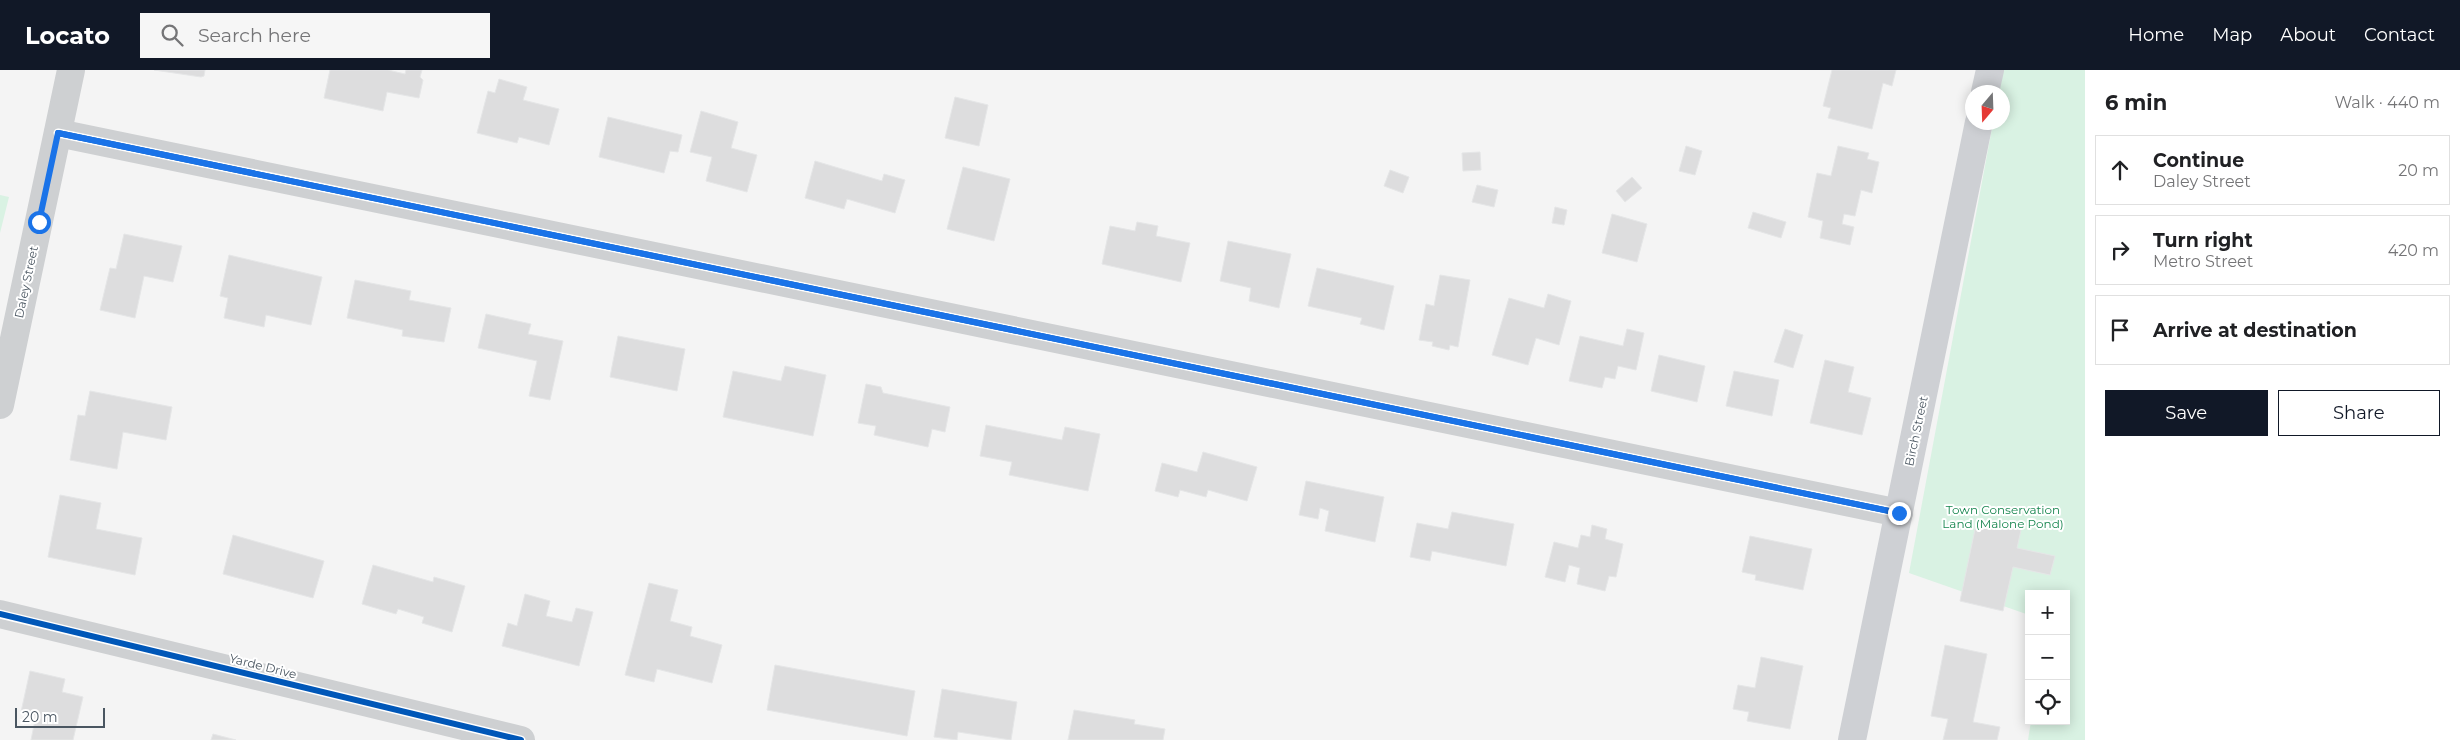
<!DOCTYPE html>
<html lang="en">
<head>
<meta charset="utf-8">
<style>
  :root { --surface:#fff; --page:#f6f6f6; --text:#202124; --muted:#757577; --line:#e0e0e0; --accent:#111827 }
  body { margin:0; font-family:Montserrat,sans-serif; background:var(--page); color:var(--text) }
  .controls { position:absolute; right:15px; bottom:15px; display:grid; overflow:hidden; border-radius:0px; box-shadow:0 2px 12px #0003 }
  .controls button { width:45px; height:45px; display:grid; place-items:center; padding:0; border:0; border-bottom:1px solid var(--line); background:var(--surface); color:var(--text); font:25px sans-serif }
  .compass { position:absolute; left:1965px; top:15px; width:45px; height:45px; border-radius:50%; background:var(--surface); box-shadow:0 2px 12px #0003; rotate:199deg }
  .scale { position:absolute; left:15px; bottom:12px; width:90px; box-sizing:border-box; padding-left:5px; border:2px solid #4a5661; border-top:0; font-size:14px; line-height:18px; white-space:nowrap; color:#4a5661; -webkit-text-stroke:4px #fff; paint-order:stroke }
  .stop { position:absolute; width:15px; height:15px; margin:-11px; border:4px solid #1a73e8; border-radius:50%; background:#fff }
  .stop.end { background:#1a73e8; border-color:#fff; box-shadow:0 1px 5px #0008 }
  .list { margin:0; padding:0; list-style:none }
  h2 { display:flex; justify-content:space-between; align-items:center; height:65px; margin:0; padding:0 20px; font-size:21px }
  h2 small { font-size:16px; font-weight:400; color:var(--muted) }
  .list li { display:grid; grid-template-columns:32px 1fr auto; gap:15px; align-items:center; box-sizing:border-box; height:70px; margin:0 10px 10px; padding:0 10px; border:1px solid var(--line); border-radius:0px }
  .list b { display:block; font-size:19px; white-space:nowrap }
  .list p { margin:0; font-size:16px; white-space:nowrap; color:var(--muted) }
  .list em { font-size:16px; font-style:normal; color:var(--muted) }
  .actions { display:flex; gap:10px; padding:15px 20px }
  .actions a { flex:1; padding:11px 0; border:1px solid var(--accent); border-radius:0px; text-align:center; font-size:18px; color:var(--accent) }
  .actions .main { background:var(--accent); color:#fff }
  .icon { flex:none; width:28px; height:28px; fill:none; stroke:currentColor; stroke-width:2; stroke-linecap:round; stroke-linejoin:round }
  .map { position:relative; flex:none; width:2085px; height:670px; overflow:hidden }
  header { display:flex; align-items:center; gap:30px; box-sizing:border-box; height:70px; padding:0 25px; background:var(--accent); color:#fff }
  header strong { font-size:24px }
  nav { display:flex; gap:28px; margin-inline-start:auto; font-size:18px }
  .search { width:350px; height:45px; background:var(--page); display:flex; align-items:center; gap:12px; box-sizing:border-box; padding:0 18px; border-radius:0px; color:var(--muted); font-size:19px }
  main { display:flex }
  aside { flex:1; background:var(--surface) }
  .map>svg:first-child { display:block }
  .green { fill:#d9f2e3 }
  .building { fill:#ddddde; stroke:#e5e6e7 }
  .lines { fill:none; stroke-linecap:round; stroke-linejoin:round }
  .street { stroke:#ced0d2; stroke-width:28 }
  .secondary { stroke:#ced0d4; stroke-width:28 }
  .cycleway-casing { stroke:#fff; stroke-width:9 }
  .cycleway { stroke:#0057b8; stroke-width:6 }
  .route { stroke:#1a73e8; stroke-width:6 }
  .labels { text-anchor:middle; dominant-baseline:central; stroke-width:4; stroke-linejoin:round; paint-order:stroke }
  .street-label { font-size:12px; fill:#4a5661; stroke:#fff }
  .park-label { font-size:12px; fill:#17864f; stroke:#fff }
</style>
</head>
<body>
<header>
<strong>Locato</strong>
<div class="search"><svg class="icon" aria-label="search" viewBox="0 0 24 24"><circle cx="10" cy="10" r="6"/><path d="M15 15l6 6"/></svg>Search here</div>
<nav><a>Home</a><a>Map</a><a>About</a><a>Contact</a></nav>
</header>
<main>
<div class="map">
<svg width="2085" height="670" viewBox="0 0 2085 670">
  <rect width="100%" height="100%" fill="#f4f4f4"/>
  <g class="green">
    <path d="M2002,0H2085V670H2028L2031,651H2066V524H2029V545L1909,503L1993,53L2002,52V22H1998Z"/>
    <path d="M0,125L9,127L0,163Z"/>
  </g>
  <g class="building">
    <path d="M154,0H205L204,6L201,7Z"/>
    <path d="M330,0H388L405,4L406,0H422L420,7L423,10L419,28L387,22L383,41L324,28Z"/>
    <path d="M1832,0H1896L1892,16L1883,13L1872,59L1828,48L1831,38L1823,36Z"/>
    <path d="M499,9L527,17L523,30L559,39L549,75L519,67L517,73L477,63L488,21L495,23Z"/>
    <path d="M955,27L988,35L979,76L945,68Z"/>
    <path d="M701,41L738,52L731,78L757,85L747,122L706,111L712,87L690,82Z"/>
    <path d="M608,47L682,65L678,82L670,81L664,103L599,87Z"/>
    <path d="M1686,76L1702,81L1695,105L1679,101Z"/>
    <path d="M1838,76L1869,83L1867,89L1879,92L1872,123L1861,120L1855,146L1844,144L1842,154L1854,157L1850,175L1820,168L1823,151L1808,147L1817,103L1831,106Z"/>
    <path d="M1480,82L1481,100L1463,101L1462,83Z"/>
    <path d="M815,91L882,111L884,104L905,110L895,143L847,129L844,139L805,128Z"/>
    <path d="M963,97L1010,109L994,171L947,159Z"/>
    <path d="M1390,100L1409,107L1403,123L1384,116Z"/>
    <path d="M1632,107L1642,118L1625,132L1616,121Z"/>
    <path d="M1477,115L1498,120L1494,137L1472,132Z"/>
    <path d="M1555,137L1567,140L1564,155L1552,153Z"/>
    <path d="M1753,142L1786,152L1781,168L1748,158Z"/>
    <path d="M1612,144L1647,154L1637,192L1602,183Z"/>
    <path d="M1137,152L1158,156L1156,166L1190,173L1181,212L1102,194L1110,156L1135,161Z"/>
    <path d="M124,164L182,176L173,212L144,206L135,248L100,240L110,198L116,199Z"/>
    <path d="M1228,171L1291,184L1279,238L1249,231L1251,218L1220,211Z"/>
    <path d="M229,185L322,207L311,255L266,245L264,257L224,248L228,228L220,226Z"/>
    <path d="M1317,198L1394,216L1384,260L1360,254L1362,248L1308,236Z"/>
    <path d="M1440,205L1470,210L1458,277L1450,275L1449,280L1432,276L1433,272L1419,270L1426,234L1434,236Z"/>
    <path d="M355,210L411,221L409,230L451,238L444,272L402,266L403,260L347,248Z"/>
    <path d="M1548,224L1571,231L1559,275L1536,268L1528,295L1492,285L1509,228L1544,238Z"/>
    <path d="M486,244L531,254L528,264L563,271L550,330L529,326L537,291L478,278Z"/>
    <path d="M1627,259L1644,263L1636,300L1618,296L1615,309L1605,307L1602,318L1569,311L1580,266L1623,276Z"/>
    <path d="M1785,259L1803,265L1793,298L1774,292Z"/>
    <path d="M618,266L685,279L677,321L610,307Z"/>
    <path d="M1659,285L1705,296L1697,332L1651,321Z"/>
    <path d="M1825,290L1854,297L1848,322L1871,328L1862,365L1810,353Z"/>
    <path d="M785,296L826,305L813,366L723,347L733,301L781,311Z"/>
    <path d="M1734,301L1779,310L1772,346L1726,336Z"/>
    <path d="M866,314L881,317L883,323L950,337L945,362L932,359L928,377L874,365L876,356L858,353Z"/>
    <path d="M90,321L172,337L166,370L123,362L117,399L70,390L78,345L85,346Z"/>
    <path d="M986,355L1062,370L1065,357L1100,364L1088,421L1009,405L1012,392L980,386Z"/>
    <path d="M1203,382L1257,397L1247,431L1208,420L1206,427L1180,420L1178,427L1155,421L1162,393L1197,402Z"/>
    <path d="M1306,411L1384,427L1375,472L1325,461L1329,441L1320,438L1318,449L1299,445Z"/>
    <path d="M60,425L101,433L96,459L142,468L135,505L48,487Z"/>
    <path d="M1452,442L1514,454L1506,496L1432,481L1430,491L1410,487L1417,453L1448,459Z"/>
    <path d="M1977,450L2021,460L2017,478L2055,486L2050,505L2013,497L2003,541L1960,531Z"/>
    <path d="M1592,455L1607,459L1605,469L1623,474L1616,507L1609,506L1605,521L1577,514L1580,498L1569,495L1565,512L1545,507L1554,472L1578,478L1581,465L1590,467Z"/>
    <path d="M233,465L324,491L313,528L223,504Z"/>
    <path d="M1750,466L1812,479L1803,520L1755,510L1756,505L1742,502Z"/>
    <path d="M373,495L433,512L434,507L465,516L452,562L422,553L424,547L398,539L396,544L362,534Z"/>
    <path d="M649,513L678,520L670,551L692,557L690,566L722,575L712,613L657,599L654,612L625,605Z"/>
    <path d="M525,524L550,531L546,546L572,552L576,538L593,542L579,596L502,576L508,553L517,556Z"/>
    <path d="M1945,575L1987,584L1973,652L2000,657L1997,670H1943L1948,649L1931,646Z"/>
    <path d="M1761,587L1803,596L1790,659L1747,651L1749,642L1733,639L1738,615L1755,618Z"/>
    <path d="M775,595L915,621L907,666L767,640Z"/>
    <path d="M30,601L65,609L62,622L83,627L73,670H31L36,645L21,642Z"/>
    <path d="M942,619L1017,632L1011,670L958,662L957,670L934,667Z"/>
    <path d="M1074,640L1135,650L1134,654L1165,659L1163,670H1068Z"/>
    <path d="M213,664L236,670H211Z"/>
  </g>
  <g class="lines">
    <g class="street">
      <path d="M58,63L1899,443"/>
      <path d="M0,335L71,0"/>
      <path d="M0,544L521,670"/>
    </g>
    <g class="secondary">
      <path d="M1985,22L1990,0"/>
      <path d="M1852,670L1979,52"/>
    </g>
    <defs>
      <g id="cycleway">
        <path d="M58,63L1899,443"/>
        <path d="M0,544L521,670"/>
      </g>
    </defs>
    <use href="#cycleway" class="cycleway-casing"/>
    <use href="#cycleway" class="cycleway"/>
  </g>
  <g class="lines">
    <path class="route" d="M39,152L58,63L1899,443"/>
  </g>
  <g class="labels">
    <g class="street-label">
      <text transform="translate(26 212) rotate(-78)">Daley Street</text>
      <text transform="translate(1916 361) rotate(-78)">Birch Street</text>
      <text transform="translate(263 596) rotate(14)">Yarde Drive</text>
    </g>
    <g class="park-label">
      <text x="2003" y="439">Town Conservation<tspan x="2003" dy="14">Land (Malone Pond)</tspan></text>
    </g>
  </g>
</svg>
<div class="controls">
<button>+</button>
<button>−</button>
<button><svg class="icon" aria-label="locate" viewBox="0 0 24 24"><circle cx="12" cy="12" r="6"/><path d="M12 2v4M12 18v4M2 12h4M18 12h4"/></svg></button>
</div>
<svg class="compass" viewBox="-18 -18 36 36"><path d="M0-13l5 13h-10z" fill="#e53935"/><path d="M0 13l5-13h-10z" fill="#757577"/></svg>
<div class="scale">20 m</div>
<div class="stop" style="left:39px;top:152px"></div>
<div class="stop end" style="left:1899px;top:443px"></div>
</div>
<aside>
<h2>6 min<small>Walk · 440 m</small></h2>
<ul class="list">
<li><svg class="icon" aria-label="ahead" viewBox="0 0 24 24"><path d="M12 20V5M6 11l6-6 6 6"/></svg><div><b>Continue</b><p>Daley Street</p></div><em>20 m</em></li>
<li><svg class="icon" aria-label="right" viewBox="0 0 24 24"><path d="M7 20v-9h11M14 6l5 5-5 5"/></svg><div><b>Turn right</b><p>Metro Street</p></div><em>420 m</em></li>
<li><svg class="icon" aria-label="arrive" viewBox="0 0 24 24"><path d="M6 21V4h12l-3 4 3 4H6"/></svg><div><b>Arrive at destination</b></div></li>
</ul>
<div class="actions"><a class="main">Save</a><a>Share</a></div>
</aside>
</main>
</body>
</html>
